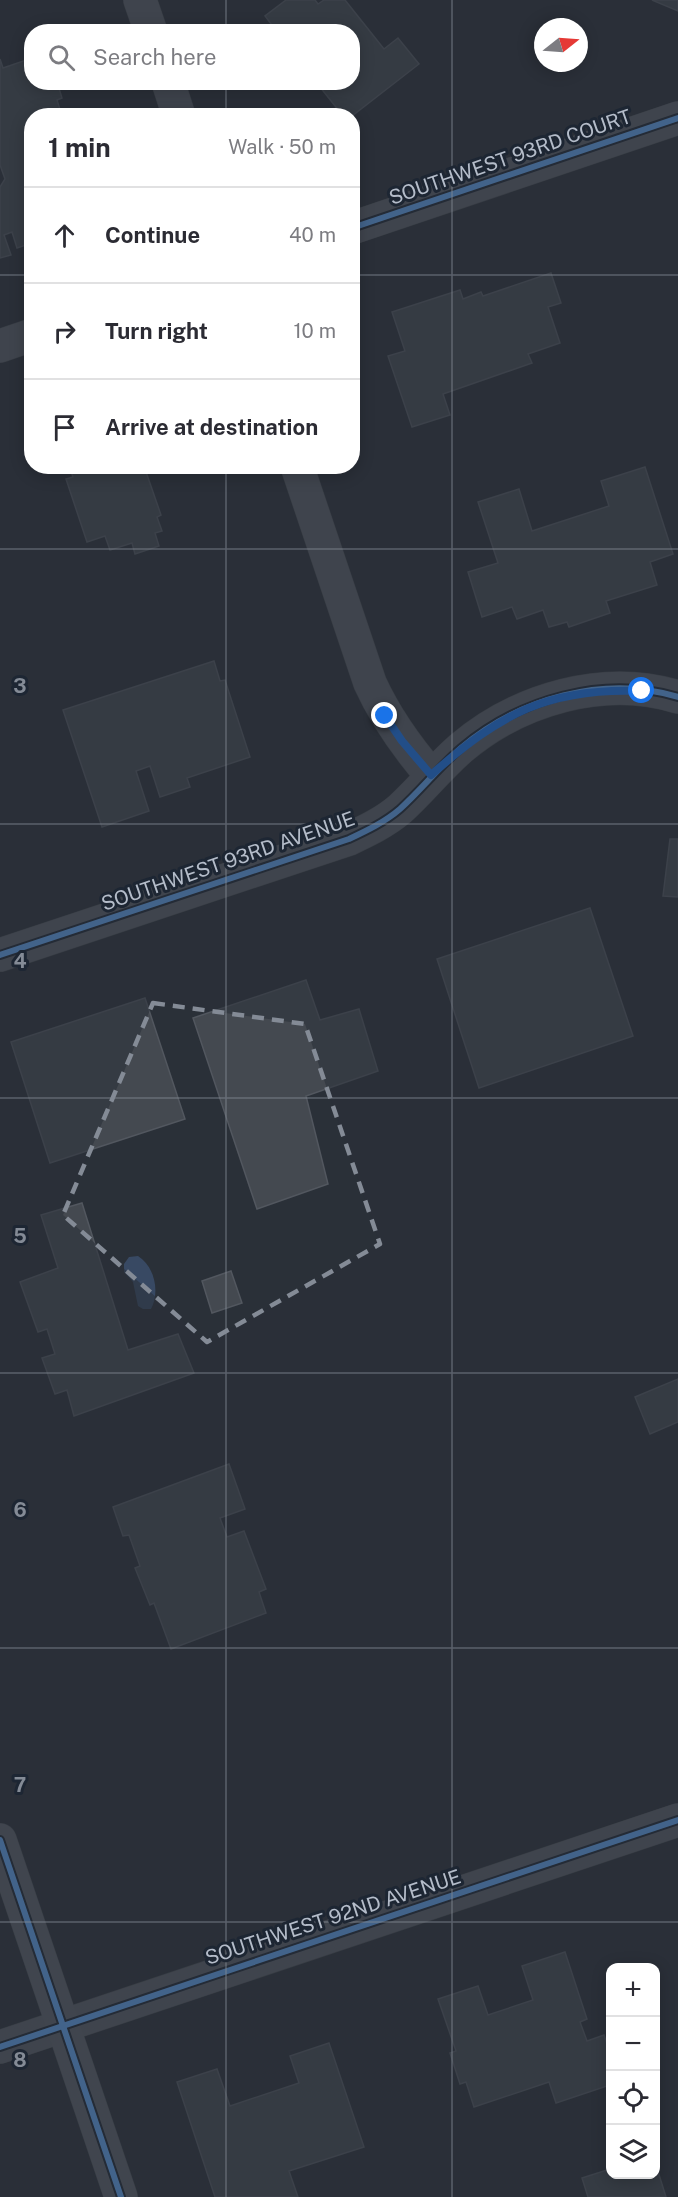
<!DOCTYPE html>
<html lang="en">
<head>
<meta charset="utf-8">
<style>
  :root { --surface:#fff; --page:#f2f2f3; --text:#2b2b33; --muted:#7c7c81; --line:#e1e1e2 }
  body { margin:0; font-family:"Public Sans",sans-serif; background:var(--page); color:var(--text) }
  .controls { position:absolute; right:18px; bottom:18px; display:grid; overflow:hidden; border-radius:12px; box-shadow:0 3px 15px #0003 }
  .controls button { width:54px; height:54px; display:grid; place-items:center; padding:0; border:0; border-bottom:2px solid var(--line); background:var(--surface); color:var(--text); font:30px sans-serif }
  .compass { position:absolute; left:534px; top:18px; width:54px; height:54px; border-radius:50%; background:var(--surface); box-shadow:0 3px 15px #0003; rotate:73deg }
  .stop { position:absolute; width:18px; height:18px; margin:-14px; border:4px solid #1a73e8; border-radius:50%; background:#fff }
  .stop.end { background:#1a73e8; border-color:#fff; box-shadow:0 2px 6px #0008 }
  .list { margin:0; padding:0; list-style:none }
  h2 { display:flex; justify-content:space-between; align-items:center; height:78px; margin:0; padding:0 24px; font-size:26px }
  h2 small { font-size:20px; font-weight:400; color:var(--muted) }
  .list li { display:grid; grid-template-columns:39px 1fr auto; gap:18px; align-items:center; box-sizing:border-box; height:96px; padding:0 24px; border-top:2px solid var(--line) }
  .list b { display:block; font-size:22px; white-space:nowrap }
  .list em { font-size:20px; font-style:normal; color:var(--muted) }
  .icon { flex:none; width:33px; height:33px; fill:none; stroke:currentColor; stroke-width:2; stroke-linecap:round; stroke-linejoin:round }
  .map { position:relative; flex:none; width:678px; height:2197px; overflow:hidden }
  .search { position:absolute; background:var(--surface); box-shadow:0 3px 15px #0003; left:24px; top:24px; width:336px; height:66px; display:flex; align-items:center; gap:15px; box-sizing:border-box; padding:0 21px; border-radius:24px; color:var(--muted); font-size:22px }
  .panel { position:absolute; background:var(--surface); box-shadow:0 3px 15px #0003; left:24px; top:108px; width:336px; height:366px; border-radius:24px }
  .map>svg:first-child { display:block }
  .water { fill:#384963 }
  .building { fill:#444950; stroke:#52575f; stroke-width:1.5 }
  .lines { fill:none; stroke-linecap:round; stroke-linejoin:round }
  .minor-casing { stroke:#484c53; stroke-width:34 }
  .major-casing { stroke:#484c55; stroke-width:34 }
  .minor { stroke:#5a5e66; stroke-width:33 }
  .major { stroke:#5c6168; stroke-width:33 }
  .cycleway-casing { stroke:#1d2633; stroke-width:10 }
  .cycleway { stroke:#60a3ed; stroke-width:6 }
  .route { stroke:#1a73e8; stroke-width:8 }
  .marked { fill:none; stroke:#848b96; stroke-width:4.5; stroke-dasharray:12 8; stroke-linejoin:round }
  .grid { fill:none; stroke:#848b96; stroke-width:1.5; stroke-opacity:0.55 }
  .labels { text-anchor:middle; dominant-baseline:central; stroke-width:6; stroke-linejoin:round; paint-order:stroke }
  .street-label { font-size:20px; fill:#b4bcc9; stroke:#1d2633 }
  .grid-label { font-size:20px; text-anchor:middle; font-weight:bold; fill:#848b96; stroke:#1d2633; stroke-width:6; stroke-linejoin:round; paint-order:stroke }
</style>
</head>
<body>
<div class="map">
<svg width="678" height="2197" viewBox="0 0 678 2197">
  <rect width="100%" height="100%" fill="#2a3038"/>
  <path class="water" d="M138,1256C155,1267 160,1292 151,1309H143L138,1306L133,1282L124,1272V1264L129,1257Z"/>
  <g class="building">
    <path d="M286,0H315L318,4L324,0H345L384,49L398,38L419,64L352,116H343L316,82H352V32H277L265,16Z"/>
    <path d="M652,0H678V11Z"/>
    <path d="M32,58V82H57L62,98L57,100L62,116H32V243L17,248L12,232L4,235L11,255L0,258V187L5,179L0,165V59L3,68Z"/>
    <path d="M551,273L561,303L548,307L560,343L528,354L532,363L443,394L450,415L412,427L388,356L405,351L392,312L460,290L463,299L481,292L483,296Z"/>
    <path d="M69,466H144L161,515L157,517L162,531L155,533L159,546L135,554L132,543L110,550L105,536L87,542L66,479L73,477Z"/>
    <path d="M645,467L673,554L650,562L657,585L606,601L610,613L569,627L567,622L549,627L543,610L517,619L512,607L482,617L468,572L498,563L478,502L519,489L532,531L609,506L601,481Z"/>
    <path d="M214,661L220,681L225,680L250,757L187,778L190,787L160,797L150,766L136,771L149,811L102,827L63,710Z"/>
    <path d="M670,839H678V897L663,896Z"/>
    <path d="M590,908L633,1036L479,1088L437,959Z"/>
    <path d="M306,980L320,1020L359,1009L378,1071L306,1096L328,1184L257,1209L193,1018Z"/>
    <path d="M145,998L185,1119L50,1163L11,1042Z"/>
    <path d="M82,1203L128,1350L178,1334L194,1373L74,1416L67,1390L55,1394L42,1358L55,1354L47,1329L38,1332L20,1282L58,1268L41,1215Z"/>
    <path d="M231,1271L242,1303L212,1313L202,1281Z"/>
    <path d="M678,1379V1422L650,1434L635,1397Z"/>
    <path d="M229,1464L245,1509L220,1518L227,1537L244,1531L266,1589L259,1592L266,1613L171,1649L154,1603L150,1605L135,1568L140,1566L129,1535L123,1536L113,1507Z"/>
    <path d="M565,1952L587,2019L580,2022L587,2041L604,2035L610,2053V2085L556,2103L549,2082L474,2107L466,2082L460,2084L450,2053L456,2051L438,1999L478,1986L488,2015L533,2000L522,1966Z"/>
    <path d="M329,2043L364,2147L289,2171L298,2197H215L177,2082L217,2069L230,2106L299,2083L290,2056Z"/>
    <path d="M656,2165L666,2197H588L582,2178L610,2169V2174H656Z"/>
  </g>
  <g class="lines">
    <defs>
      <g id="minor">
        <path d="M140,0L151,32"/>
        <path d="M168,82L179,116"/>
        <path d="M352,228L678,118"/>
        <path d="M0,346L32,335"/>
        <path d="M297,466L370,683C386,718 406,746 431,775"/>
        <path d="M0,955L349,839C366,831 385,822 400,809C421,790 439,767 461,748C519,699 604,674 678,697"/>
        <path d="M0,2047L678,1820"/>
      </g>
      <path id="major" d="M0,1840L121,2197"/>
    </defs>
    <use href="#minor" class="minor-casing"/>
    <use href="#major" class="major-casing"/>
    <use href="#minor" class="minor"/>
    <use href="#major" class="major"/>
    <defs>
      <g id="cycleway">
        <path d="M352,228L678,118"/>
        <path d="M0,955L349,839C366,831 385,822 400,809C421,790 439,767 461,748C519,699 604,674 678,697"/>
        <path d="M0,1840L121,2197"/>
        <path d="M0,2047L678,1820"/>
      </g>
    </defs>
    <use href="#cycleway" class="cycleway-casing"/>
    <use href="#cycleway" class="cycleway"/>
  </g>
  <g class="lines">
    <path class="route" d="M385,716L402,741L431,775C500,714 548,687 642,691"/>
  </g>
  <path d="M0 0H678V2197H0ZM153,1003L305,1024L380,1244L207,1342L63,1215Z" fill="#2a3038" fill-opacity=".55" fill-rule="evenodd"/>
  <path class="marked" d="M153,1003L305,1024L380,1244L207,1342L63,1215Z"/>
  <path class="grid" d="M226,0V32M452,0V2197M226,82V116M0,275H32M352,275H678M226,466V2197M0,549H678M0,824H678M0,1098H678M0,1373H678M0,1648H678M0,1922H678"/>
  <g class="labels">
    <g class="street-label">
      <text transform="translate(510 157) rotate(-19)">SOUTHWEST 93RD COURT</text>
      <text transform="translate(228 861) rotate(-19)">SOUTHWEST 93RD AVENUE</text>
      <text transform="translate(333 1917) rotate(-18)">SOUTHWEST 92ND AVENUE</text>
    </g>
  </g>
  <g class="grid-label">
    <text x="20" y="693">3</text>
    <text x="20" y="968">4</text>
    <text x="20" y="1243">5</text>
    <text x="20" y="1517">6</text>
    <text x="20" y="1792">7</text>
    <text x="20" y="2067">8</text>
  </g>
</svg>
<div class="controls">
<button>+</button>
<button>−</button>
<button><svg class="icon" aria-label="locate" viewBox="0 0 24 24"><circle cx="12" cy="12" r="6"/><path d="M12 2v4M12 18v4M2 12h4M18 12h4"/></svg></button>
<button><svg class="icon" aria-label="layers" viewBox="0 0 24 24"><path d="M12 4l9 5-9 5-9-5zM3 14l9 5 9-5"/></svg></button>
</div>
<svg class="compass" viewBox="-18 -18 36 36"><path d="M0-13l5 13h-10z" fill="#e53935"/><path d="M0 13l5-13h-10z" fill="#7c7c81"/></svg>
<div class="stop" style="left:642px;top:691px"></div>
<div class="stop end" style="left:385px;top:716px"></div>
<div class="search"><svg class="icon" aria-label="search" viewBox="0 0 24 24"><circle cx="10" cy="10" r="6"/><path d="M15 15l6 6"/></svg>Search here</div>
<section class="panel">
<h2>1 min<small>Walk · 50 m</small></h2>
<ul class="list">
<li><svg class="icon" aria-label="ahead" viewBox="0 0 24 24"><path d="M12 20V5M6 11l6-6 6 6"/></svg><div><b>Continue</b></div><em>40 m</em></li>
<li><svg class="icon" aria-label="right" viewBox="0 0 24 24"><path d="M7 20v-9h11M14 6l5 5-5 5"/></svg><div><b>Turn right</b></div><em>10 m</em></li>
<li><svg class="icon" aria-label="arrive" viewBox="0 0 24 24"><path d="M6 21V4h12l-3 4 3 4H6"/></svg><div><b>Arrive at destination</b></div></li>
</ul>
</section>
</div>
</body>
</html>
